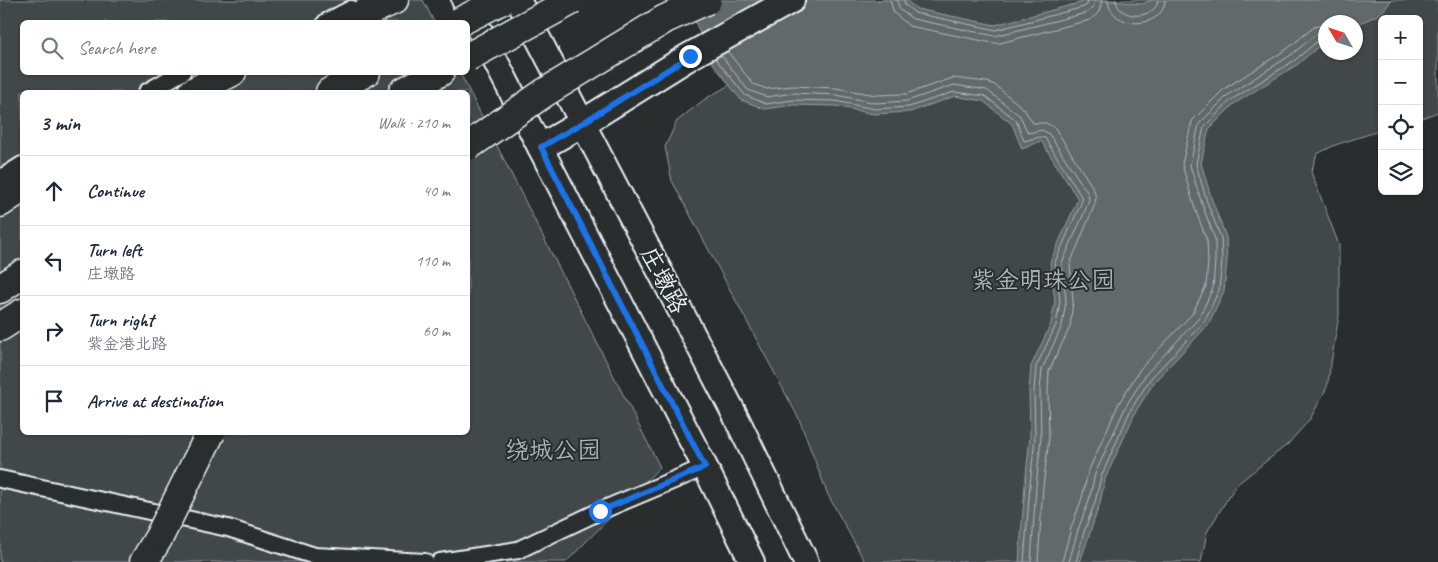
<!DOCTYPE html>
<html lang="en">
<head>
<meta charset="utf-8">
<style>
  :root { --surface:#fff; --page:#f2f2f3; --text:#1f2937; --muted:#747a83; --line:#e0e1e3 }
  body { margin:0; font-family:Caveat,"LXGW WenKai TC",sans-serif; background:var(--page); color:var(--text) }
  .controls { position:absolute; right:15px; top:15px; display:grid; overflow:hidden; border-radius:8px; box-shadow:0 1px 4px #0004 }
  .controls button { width:45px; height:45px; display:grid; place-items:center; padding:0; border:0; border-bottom:1px solid var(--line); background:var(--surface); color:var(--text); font:25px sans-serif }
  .compass { position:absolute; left:1318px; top:15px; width:45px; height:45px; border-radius:50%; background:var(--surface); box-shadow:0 1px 4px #0004; rotate:309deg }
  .stop { position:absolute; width:15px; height:15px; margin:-11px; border:4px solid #1a73e8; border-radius:50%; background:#fff }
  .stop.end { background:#1a73e8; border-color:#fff; box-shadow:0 1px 5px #0008 }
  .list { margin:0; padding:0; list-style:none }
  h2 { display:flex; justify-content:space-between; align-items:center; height:65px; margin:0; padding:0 20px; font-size:21px }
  h2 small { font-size:16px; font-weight:400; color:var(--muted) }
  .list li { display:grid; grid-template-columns:32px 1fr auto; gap:15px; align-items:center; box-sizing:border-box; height:70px; padding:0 20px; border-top:1px solid var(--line) }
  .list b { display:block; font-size:19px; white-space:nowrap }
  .list p { margin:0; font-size:16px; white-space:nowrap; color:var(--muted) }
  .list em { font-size:16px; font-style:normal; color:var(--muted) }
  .icon { flex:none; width:28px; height:28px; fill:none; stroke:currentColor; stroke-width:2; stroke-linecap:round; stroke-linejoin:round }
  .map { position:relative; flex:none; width:1438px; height:562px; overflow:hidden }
  .search { position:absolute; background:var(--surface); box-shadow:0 1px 4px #0004; left:20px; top:20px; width:450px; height:55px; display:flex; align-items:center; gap:12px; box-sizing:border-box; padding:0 18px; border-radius:8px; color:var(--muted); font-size:19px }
  .panel { position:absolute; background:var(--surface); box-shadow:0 1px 4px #0004; left:20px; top:90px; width:450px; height:345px; border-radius:8px }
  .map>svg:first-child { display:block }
  .green { fill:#424648; stroke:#959ca0; fill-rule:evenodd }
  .water { fill:#63686b; stroke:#989fa3 }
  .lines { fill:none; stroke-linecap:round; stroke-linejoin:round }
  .shore { stroke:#b3bac0; stroke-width:1 }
  .street-casing { stroke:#e8f1f8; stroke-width:20 }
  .secondary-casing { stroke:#e8f1f8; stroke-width:28 }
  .primary-casing { stroke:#e8f1f8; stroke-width:30 }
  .highway-casing { stroke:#e8f1f8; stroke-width:31 }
  .street { stroke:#2a2d2e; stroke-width:16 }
  .secondary { stroke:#2a2d2e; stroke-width:24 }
  .primary { stroke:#2a2d2e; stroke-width:26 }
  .highway { stroke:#2a2d2e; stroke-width:28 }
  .highway-bridge-casing { stroke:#e8f1f8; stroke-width:31; stroke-linecap:butt }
  .highway-bridge { stroke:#2a2d2e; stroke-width:28 }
  .route { stroke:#1a73e8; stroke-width:6 }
  .labels { text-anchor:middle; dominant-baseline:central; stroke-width:4; stroke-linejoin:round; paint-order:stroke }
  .street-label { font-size:24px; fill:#e8f1f8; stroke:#2a2d2e }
  .park-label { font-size:24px; fill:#aeb5ba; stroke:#2a2d2e }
</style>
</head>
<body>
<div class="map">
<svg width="1438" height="562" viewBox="0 0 1438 562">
  <rect width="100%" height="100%" fill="#2a2d2e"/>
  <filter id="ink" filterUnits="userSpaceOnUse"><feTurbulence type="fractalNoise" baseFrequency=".02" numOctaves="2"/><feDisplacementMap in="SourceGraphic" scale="10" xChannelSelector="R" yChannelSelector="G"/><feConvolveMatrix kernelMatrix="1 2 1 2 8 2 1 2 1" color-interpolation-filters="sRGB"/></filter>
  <g filter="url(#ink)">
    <g class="green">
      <path d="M0,0H423L434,22H22V72L460,73L660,467L566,562H0ZM22,92H468V432H22Z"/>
      <path d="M878,0H1438V112L1419,119V19H1382V130L1335,145L1317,154L1311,172L1339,245V315L1327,387L1310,419L1288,444L1236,485L1207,532L1201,562H865L828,495L799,419L672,181L665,147L677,121L705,99ZM1326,22H1356V52H1326Z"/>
    </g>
    <path class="water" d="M694,0H906L917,9L995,25L1087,1H1111L1142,4L1152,0H1391C1385,14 1368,20 1356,24V22H1326L1325,41L1298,64L1234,104L1209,129L1201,163L1212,200L1226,237L1227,261L1224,291L1208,325L1155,381L1136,411L1105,479L1100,503L1080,562H1019L1025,485L1030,437L1029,391L1031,366L1051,324L1055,301L1050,262L1078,199L1041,141L1022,149L1012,124L983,101L955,96L910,112L874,114L835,106L793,105L765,109L741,100L711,61L693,16Z"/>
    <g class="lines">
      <g class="shore">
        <path d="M890,0L894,13L909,26L993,43H1000L1090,20L1099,12L1102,0"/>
        <path d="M897,0L900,10L913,19L995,36L1086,13L1093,8L1095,0"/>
        <path d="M904,0L905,5L915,13L996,30L1084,7L1087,5L1088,0"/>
        <path d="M1108,0C1109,30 1164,31 1165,0"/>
        <path d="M1116,0C1117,20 1156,21 1158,0"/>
        <path d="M728,52L753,84L767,89L793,86L836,88L876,95L906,94L953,78L987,82L995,85L1024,109L1033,123H1046L1055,128L1093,188L1096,197L1095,204L1070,264L1073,301L1070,327L1049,371L1048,391L1049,438L1043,487L1038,562"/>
        <path d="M721,55L748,90L767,97L793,93L836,95L876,103L907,101L954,85L987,90L1020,116L1028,133L1042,130L1049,134L1087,192L1089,198L1088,204L1062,263L1066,301L1062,326L1042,369L1040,391L1041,438L1036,486L1031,562"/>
        <path d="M715,58L745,95L766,104L793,100L835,101L875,109L909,107L954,92L985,96L1016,120L1024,141L1040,137L1045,138L1081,196L1082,201L1055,262L1060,301L1056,325L1036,367L1034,391L1035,437L1030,485L1024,562"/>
        <path d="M1062,562L1071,528L1082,498L1088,472L1119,403L1140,369L1192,314L1206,286L1208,261L1207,241L1194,206L1182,164L1192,121L1224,89L1287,49L1314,27L1326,24"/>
        <path d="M1069,562L1078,530L1089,500L1095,474L1126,406L1146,374L1199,318L1213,288L1215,261V239L1202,204L1190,165L1199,124L1228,95L1291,55L1318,33L1326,31"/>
        <path d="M1076,562L1084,532L1095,502L1101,477L1131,409L1151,378L1204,322L1219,290L1222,261L1221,238L1207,202L1196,164L1204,127L1231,100L1295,60L1320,39L1326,37"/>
      </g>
      <defs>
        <g id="street">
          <path d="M326,22L351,9"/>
          <path d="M147,92L182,72"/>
          <path d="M0,179L22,165"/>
          <path d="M0,479L228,528L315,556L425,562"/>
          <path d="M440,562L518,550L600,511L705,467"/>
        </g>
        <g id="secondary">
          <path d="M464,0L705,467L752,562"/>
          <path d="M518,0L735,415L806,562"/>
        </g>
        <path id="primary" d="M541,147L581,124L690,56L791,0"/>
        <g id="highway">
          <path d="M346,22L394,0"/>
          <path d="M193,92L232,72"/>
          <path d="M330,92L366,72"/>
          <path d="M403,92L440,72"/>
          <path d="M0,203L22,188"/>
          <path d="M0,289L22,274"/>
          <path d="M0,327L22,313"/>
          <path d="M144,562L159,537"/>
        </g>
      </defs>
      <use href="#street" class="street-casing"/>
      <use href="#secondary" class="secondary-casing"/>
      <use href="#primary" class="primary-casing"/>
      <use href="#highway" class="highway-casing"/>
      <use href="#street" class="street"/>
      <use href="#secondary" class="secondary"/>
      <use href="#primary" class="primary"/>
      <use href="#highway" class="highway"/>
      <defs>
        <g id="highway-bridge">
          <path d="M459,22L502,0"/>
          <path d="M468,57L573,0"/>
          <path d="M468,146L544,93L665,19L707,0"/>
          <path d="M159,537L211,432"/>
        </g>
      </defs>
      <use href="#highway-bridge" class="highway-bridge-casing"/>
      <use href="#highway-bridge" class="highway-bridge"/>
    </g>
  </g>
  <g class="lines" filter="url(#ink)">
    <path class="route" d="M600,511L705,467L541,147L581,124L690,56"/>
  </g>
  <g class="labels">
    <g class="street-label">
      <text transform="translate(664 280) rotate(62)">庄墩路</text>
    </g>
    <g class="park-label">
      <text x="1043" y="280">紫金明珠公园</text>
      <text x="553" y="450">绕城公园</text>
    </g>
  </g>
</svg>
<div class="controls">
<button>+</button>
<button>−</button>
<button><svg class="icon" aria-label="locate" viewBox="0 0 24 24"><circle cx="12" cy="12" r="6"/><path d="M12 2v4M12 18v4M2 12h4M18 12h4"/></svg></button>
<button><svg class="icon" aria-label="layers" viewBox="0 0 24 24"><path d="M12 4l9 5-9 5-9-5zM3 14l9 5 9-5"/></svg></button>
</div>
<svg class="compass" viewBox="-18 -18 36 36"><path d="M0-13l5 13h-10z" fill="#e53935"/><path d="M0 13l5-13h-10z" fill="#747a83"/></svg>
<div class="stop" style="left:600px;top:511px"></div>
<div class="stop end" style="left:690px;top:56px"></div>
<div class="search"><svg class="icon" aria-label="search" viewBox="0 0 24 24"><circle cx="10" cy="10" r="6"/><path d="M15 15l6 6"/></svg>Search here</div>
<section class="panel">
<h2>3 min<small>Walk · 210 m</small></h2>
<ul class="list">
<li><svg class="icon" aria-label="ahead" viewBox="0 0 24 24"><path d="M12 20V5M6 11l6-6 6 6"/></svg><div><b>Continue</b></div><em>40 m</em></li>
<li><svg class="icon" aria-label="left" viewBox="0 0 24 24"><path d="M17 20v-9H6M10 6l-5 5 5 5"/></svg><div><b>Turn left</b><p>庄墩路</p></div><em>110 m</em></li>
<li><svg class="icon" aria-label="right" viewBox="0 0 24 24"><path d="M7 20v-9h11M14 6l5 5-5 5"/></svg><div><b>Turn right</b><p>紫金港北路</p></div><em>60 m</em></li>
<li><svg class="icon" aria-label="arrive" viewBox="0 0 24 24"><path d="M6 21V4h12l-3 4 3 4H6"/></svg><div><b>Arrive at destination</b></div></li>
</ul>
</section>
</div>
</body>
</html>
